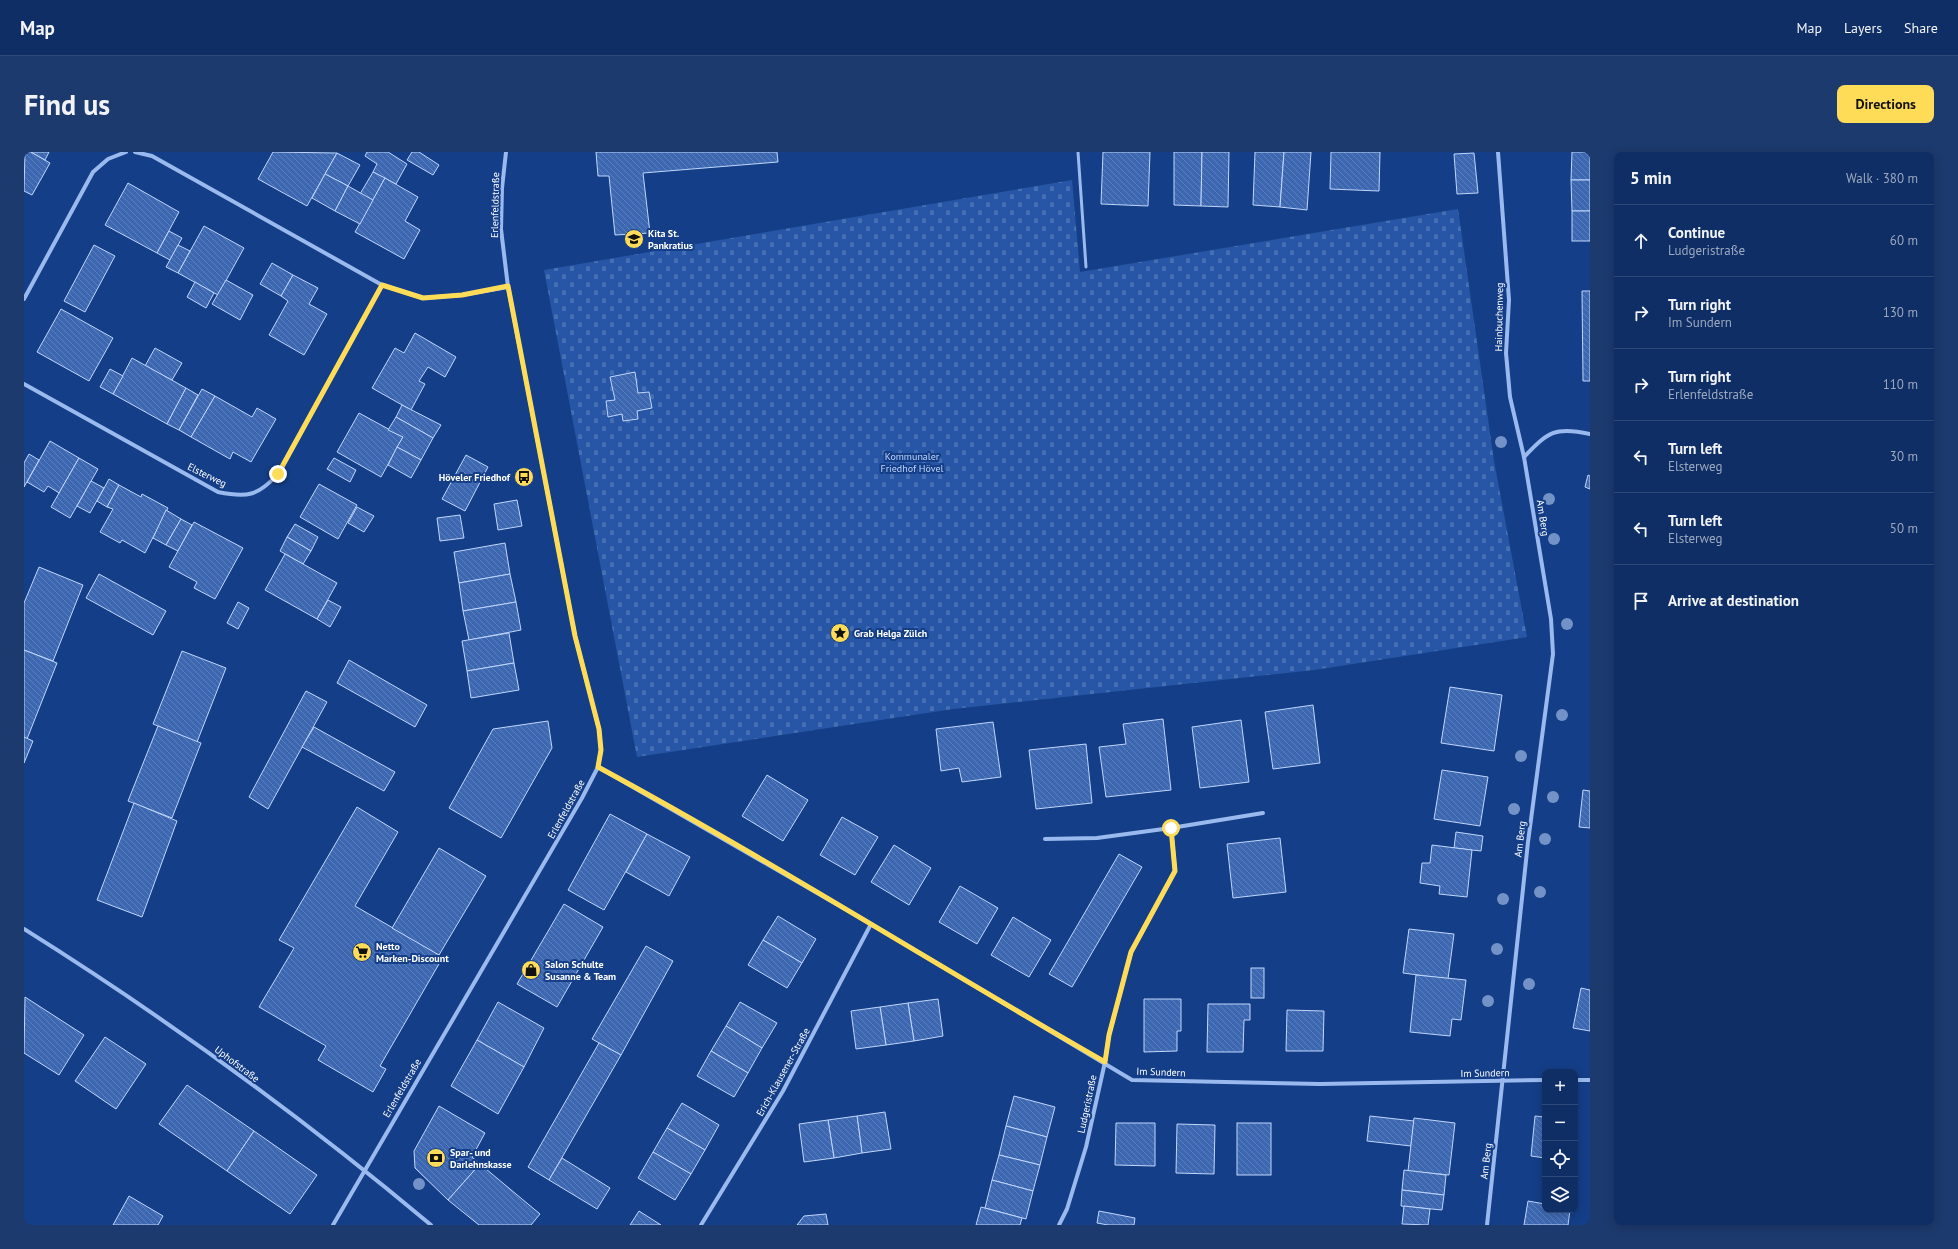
<!DOCTYPE html>
<html lang="en">
<head>
<meta charset="utf-8">
<style>
  :root { --surface:#0f2e65; --page:#1d3a6e; --text:#f1f3f6; --muted:#9ba8bf; --line:#2f4a79; --accent:#ffdc58 }
  body { margin:0; font-family:"PT Sans",sans-serif; background:var(--page); color:var(--text) }
  .controls { position:absolute; right:12px; bottom:12px; display:grid; overflow:hidden; border-radius:8px; box-shadow:0 2px 10px #0003 }
  .controls button { width:36px; height:36px; display:grid; place-items:center; padding:0; border:0; border-bottom:1px solid var(--line); background:var(--surface); color:var(--text); font:20px sans-serif }
  .stop { position:absolute; width:12px; height:12px; margin:-9px; border:3px solid #ffdc58; border-radius:50%; background:#fff }
  .stop.end { background:#ffdc58; border-color:#fff; box-shadow:0 1px 4px #0008 }
  .list { margin:0; padding:0; list-style:none }
  h2 { display:flex; justify-content:space-between; align-items:center; height:52px; margin:0; padding:0 16px; font-size:17px }
  h2 small { font-size:13px; font-weight:400; color:var(--muted) }
  .list li { display:grid; grid-template-columns:26px 1fr auto; gap:12px; align-items:center; box-sizing:border-box; height:72px; padding:0 16px; border-top:1px solid var(--line) }
  .list b { display:block; font-size:15px; white-space:nowrap }
  .list p { margin:0; font-size:13px; white-space:nowrap; color:var(--muted) }
  .list em { font-size:13px; font-style:normal; color:var(--muted) }
  .icon { flex:none; width:22px; height:22px; fill:none; stroke:currentColor; stroke-width:2; stroke-linecap:round; stroke-linejoin:round }
  .map { position:relative; flex:none; width:1566px; height:1073px; overflow:hidden; border-radius:8px }
  header { display:flex; align-items:center; gap:24px; box-sizing:border-box; height:56px; padding:0 20px; background:var(--surface); border-bottom:1px solid var(--line) }
  header strong { font-size:19px }
  nav { display:flex; gap:22px; margin-inline-start:auto; font-size:14px }
  .intro { display:flex; align-items:center; justify-content:space-between; box-sizing:border-box; height:96px; padding:0 24px }
  h1 { margin:0; font-size:28px }
  .button { padding:10px 18px; border-radius:8px; background:var(--accent); color:#111; font-size:14px; font-weight:700 }
  main { display:flex; gap:24px; padding:0 24px }
  aside { flex:1; background:var(--surface); border-radius:8px; box-shadow:0 2px 10px #0003 }
  .map>svg:first-child { display:block }
  .cemetery { fill:url(#cemetery-stones) }
  .building { fill:url(#building-back-hatch); stroke:#c0d6fb }
  .lines { fill:none; stroke-linecap:round; stroke-linejoin:round }
  .lane { stroke:#9abaef; stroke-width:3 }
  .street { stroke:#9abaef; stroke-width:4 }
  .tree { fill:#7392c7 }
  .route { stroke:#ffdc58; stroke-width:5 }
  .labels { text-anchor:middle; dominant-baseline:central; stroke-width:4; stroke-linejoin:round; paint-order:stroke }
  .street-label { font-size:10px; fill:#fff; stroke:#143e87 }
  .poi-label { font-size:10px; font-weight:bold; fill:#fff; stroke:#143e87; text-anchor:start }
  .park-label { font-size:10px; fill:#c0d6fb; stroke:#143e87 }
</style>
</head>
<body>
<header>
<strong>Map</strong>
<nav><a>Map</a><a>Layers</a><a>Share</a></nav>
</header>
<div class="intro"><h1>Find us</h1><a class="button">Directions</a></div>
<main>
<div class="map">
<svg width="1566" height="1073" viewBox="0 0 1566 1073">
  <defs>
    <pattern id="cemetery-stones" width="16" height="16" patternUnits="userSpaceOnUse"><rect width="16" height="16" fill="#2756a6"/><path d="M2 7V4a2 2 0 0 1 4 0v3zM10 15v-3a2 2 0 0 1 4 0v3z" fill="#476fb3"/></pattern>
    <pattern id="building-back-hatch" width="6" height="6" patternUnits="userSpaceOnUse"><rect width="6" height="6" fill="#3d68b1"/><path d="M-1 5l2 2M0 0l6 6M5-1l2 2" fill="none" stroke="#5a7fbd"/></pattern>
  </defs>
  <rect width="100%" height="100%" fill="#143e87"/>
  <path class="cemetery" d="M1048,28L1056,120L1434,57L1470,309L1503,485L1290,518L929,557L613,605L520,118Z"/>
  <g class="building">
    <path d="M1,0H7L26,11L8,43L0,39Z"/>
    <path d="M7,0H25L21,8Z"/>
    <path d="M249,0L313,1L283,54L234,27Z"/>
    <path d="M343,0H364L383,12L372,32L349,20L353,12L341,4Z"/>
    <path d="M388,0H395L415,13L409,23L383,8Z"/>
    <path d="M572,0H753L754,10L619,21L626,81L591,83L585,24H574Z"/>
    <path d="M1079,0H1126L1124,54L1077,52Z"/>
    <path d="M1150,0H1178L1177,54L1150,53Z"/>
    <path d="M1178,0H1205L1204,55L1177,54Z"/>
    <path d="M1231,0H1260L1256,55L1229,53Z"/>
    <path d="M1260,0H1287L1283,58L1256,55Z"/>
    <path d="M1307,0H1356L1355,39L1306,37Z"/>
    <path d="M1548,0H1566V28H1547Z"/>
    <path d="M313,1L336,13L324,34L301,22Z"/>
    <path d="M1450,1L1454,41L1433,42L1430,2Z"/>
    <path d="M349,20L361,26L349,48L336,42Z"/>
    <path d="M301,22L324,34L311,59L288,46Z"/>
    <path d="M361,26L394,45L381,69L396,78L380,107L331,80Z"/>
    <path d="M1547,28H1566V59H1548Z"/>
    <path d="M104,31L155,60L133,101L81,73Z"/>
    <path d="M324,34L349,48L336,72L311,59Z"/>
    <rect x="1548" y="59" width="18" height="30"/>
    <path d="M180,74L220,96L194,143L154,121Z"/>
    <path d="M145,79L158,86L146,108L133,101Z"/>
    <path d="M70,93L91,104L61,160L40,149Z"/>
    <path d="M154,93L166,99L154,121L142,115Z"/>
    <path d="M248,111L269,123L257,144L236,132Z"/>
    <path d="M269,123L294,136L285,152L303,162L280,203L245,183L264,149L257,144Z"/>
    <path d="M202,128L229,143L216,168L188,152Z"/>
    <path d="M171,130L190,141L182,156L163,145Z"/>
    <path d="M1558,139H1566V229H1559Z"/>
    <path d="M37,157L89,186L65,229L13,200Z"/>
    <path d="M391,181L432,205L421,225L404,215L395,229L401,232L387,258L348,236L371,196L380,201Z"/>
    <path d="M131,196L158,211L148,228L121,214Z"/>
    <path d="M108,206L162,236L143,272L89,242Z"/>
    <path d="M86,217L99,224L89,242L76,235Z"/>
    <path d="M611,220L614,241L625,240L628,256L613,259L614,267L599,269L598,262L584,265L582,249L591,248L586,225Z"/>
    <path d="M162,236L174,243L155,278L143,272Z"/>
    <path d="M178,237L191,244L167,285L155,278Z"/>
    <path d="M191,244L228,265L233,256L252,267L227,310L209,300L206,307L167,285Z"/>
    <path d="M378,253L417,273L409,286L372,265Z"/>
    <path d="M335,261L379,285L357,325L313,300Z"/>
    <path d="M372,265L409,286L397,308L373,295L379,285L364,278Z"/>
    <path d="M26,289L55,306L35,341L24,334L20,340L3,330Z"/>
    <path d="M373,295L397,308L387,326L364,313Z"/>
    <path d="M5,302L15,308L0,335V311Z"/>
    <path d="M442,303L464,315L441,359L418,347Z"/>
    <path d="M55,306L74,317L46,366L27,355Z"/>
    <path d="M310,306L332,318L326,330L303,317Z"/>
    <path d="M1564,323L1566,324V337L1561,335Z"/>
    <path d="M85,327L95,333L83,355L73,349Z"/>
    <path d="M67,329L80,336L66,361L53,354Z"/>
    <path d="M295,332L333,353L314,387L276,365Z"/>
    <path d="M95,333L117,345L118,342L144,356L121,401L98,388L96,391L76,380L89,357L83,355Z"/>
    <path d="M493,348L498,374L474,378L470,352Z"/>
    <path d="M333,355L350,364L340,380L324,371Z"/>
    <path d="M142,358L157,367L142,393L129,386Z"/>
    <path d="M436,363L440,386L416,389L413,366Z"/>
    <path d="M157,367L168,373L154,399L142,393Z"/>
    <path d="M170,370L219,396L191,447L170,436L173,430L145,415Z"/>
    <path d="M271,372L294,385L287,399L263,385Z"/>
    <path d="M263,385L287,399L279,412L256,399Z"/>
    <path d="M481,391L486,422L435,431L430,400Z"/>
    <path d="M261,402L313,431L293,467L241,438Z"/>
    <path d="M15,415L59,433L29,509L0,498V451Z"/>
    <path d="M75,422L142,459L129,483L62,446Z"/>
    <path d="M486,422L492,450L439,459L435,431Z"/>
    <path d="M304,448L317,455L306,475L293,467Z"/>
    <path d="M214,450L225,456L214,477L203,471Z"/>
    <path d="M492,450L497,478L445,488L439,459Z"/>
    <path d="M485,481L490,511L443,519L438,489Z"/>
    <path d="M0,498L33,511L3,587L0,585Z"/>
    <path d="M158,499L202,516L173,590L129,572Z"/>
    <path d="M325,508L403,553L391,575L313,531Z"/>
    <path d="M490,511L495,538L447,546L443,519Z"/>
    <path d="M1426,535L1478,543L1470,599L1417,591Z"/>
    <path d="M282,539L303,550L244,657L225,645Z"/>
    <path d="M1289,553L1296,611L1249,617L1241,560Z"/>
    <path d="M1139,567L1147,638L1082,645L1075,595L1102,592L1099,572Z"/>
    <path d="M1217,568L1225,630L1176,636L1168,575Z"/>
    <path d="M524,569L528,596L477,686L425,656L469,577Z"/>
    <path d="M969,570L977,625L938,630L935,616L917,619L912,577Z"/>
    <path d="M134,574L177,591L148,666L104,649Z"/>
    <path d="M290,575L371,620L360,639L278,595Z"/>
    <path d="M0,585L9,589L0,611Z"/>
    <path d="M1062,592L1068,651L1012,657L1005,598Z"/>
    <path d="M1418,618L1464,625L1456,674L1410,667Z"/>
    <path d="M743,623L784,648L759,689L718,664Z"/>
    <path d="M1559,638L1566,639V676L1555,675Z"/>
    <path d="M110,651L153,669L118,765L73,748Z"/>
    <path d="M333,655L374,680L331,754L419,805L356,914L362,917L349,940L294,908L302,894L235,855L270,796L255,788Z"/>
    <path d="M586,662L623,682L580,758L544,738Z"/>
    <path d="M818,665L854,685L831,723L796,703Z"/>
    <path d="M1432,680L1459,684L1457,699L1430,696Z"/>
    <path d="M623,682L666,705L645,744L602,720Z"/>
    <path d="M1256,686L1262,740L1209,746L1203,692Z"/>
    <path d="M870,693L907,716L885,753L847,730Z"/>
    <path d="M1408,693L1448,698L1443,745L1415,742L1416,734L1396,731L1398,711H1406Z"/>
    <path d="M415,696L462,724L415,803L368,776Z"/>
    <path d="M1095,702L1118,715L1048,835L1025,822Z"/>
    <path d="M936,734L974,756L953,792L915,770Z"/>
    <path d="M540,752L579,775L533,855L493,832Z"/>
    <path d="M754,764L792,787L778,811L739,788Z"/>
    <path d="M989,765L1027,788L1005,825L967,803Z"/>
    <path d="M1385,777L1430,782L1424,827L1379,821Z"/>
    <path d="M739,788L778,811L763,836L724,813Z"/>
    <path d="M622,794L649,809L597,903L568,887Z"/>
    <rect x="1227" y="816" width="13" height="30"/>
    <path d="M1392,823L1442,828L1437,868L1428,867L1426,884L1386,880Z"/>
    <path d="M1557,836L1566,838V879L1549,876Z"/>
    <path d="M1,845L60,883L35,923L0,901Z"/>
    <path d="M914,847L919,884L890,889L884,851Z"/>
    <path d="M1120,847H1157V879H1153V899L1120,900Z"/>
    <path d="M474,850L520,876L500,915L453,888Z"/>
    <path d="M716,850L753,871L738,896L702,874Z"/>
    <path d="M884,851L890,889L862,893L856,855Z"/>
    <path d="M1184,852H1226V868H1220L1219,900H1183Z"/>
    <path d="M856,855L862,893L832,897L827,859Z"/>
    <path d="M1263,858L1300,859L1299,899H1262Z"/>
    <path d="M702,874L738,896L724,921L687,899Z"/>
    <path d="M81,885L122,912L92,957L51,929Z"/>
    <path d="M453,888L500,915L474,962L427,934Z"/>
    <path d="M575,891L597,903L525,1028L504,1015Z"/>
    <path d="M687,899L724,921L710,945L673,924Z"/>
    <path d="M163,933L230,979L203,1019L135,972Z"/>
    <path d="M990,944L1031,955L1023,985L982,974Z"/>
    <path d="M658,951L695,973L681,998L643,976Z"/>
    <path d="M415,954L461,981L448,1005L456,1012L424,1048L391,1016L390,999Z"/>
    <path d="M861,960L867,997L838,1001L833,964Z"/>
    <path d="M833,964L838,1001L810,1006L804,968Z"/>
    <path d="M1346,964L1390,969L1387,994L1343,989Z"/>
    <path d="M1511,964L1521,965V1006L1507,1004Z"/>
    <path d="M1390,966L1431,971L1425,1023L1384,1019Z"/>
    <path d="M804,968L810,1006L780,1010L775,972Z"/>
    <path d="M1092,971H1131V1014L1091,1013Z"/>
    <rect x="1213" y="971" width="34" height="52"/>
    <path d="M1153,972L1191,973L1190,1022L1152,1021Z"/>
    <path d="M982,974L1023,985L1016,1013L975,1003Z"/>
    <path d="M643,976L681,998L667,1022L629,1000Z"/>
    <path d="M230,979L293,1023L266,1062L203,1019Z"/>
    <path d="M629,1000L667,1022L651,1048L614,1026Z"/>
    <path d="M975,1003L1016,1013L1009,1039L968,1028Z"/>
    <path d="M538,1006L586,1036L573,1057L525,1028Z"/>
    <path d="M456,1012L516,1062L507,1073H455L424,1048Z"/>
    <path d="M1380,1018L1422,1023L1420,1043L1378,1038Z"/>
    <path d="M968,1028L1009,1039L1002,1067L961,1056Z"/>
    <path d="M1378,1038L1420,1043L1418,1058L1377,1054Z"/>
    <path d="M105,1044L139,1064L134,1073H89Z"/>
    <path d="M1504,1049L1521,1052V1058H1546L1544,1073H1500Z"/>
    <path d="M1380,1054L1406,1057L1404,1073L1378,1072Z"/>
    <path d="M957,1055L998,1066L996,1073H952Z"/>
    <path d="M615,1059L637,1073H606Z"/>
    <path d="M1075,1059L1111,1066L1110,1073H1084L1073,1071Z"/>
    <path d="M802,1062L804,1073H773L780,1064Z"/>
  </g>
  <g class="lines">
    <path class="lane" d="M1054,0L1062,115"/>
    <g class="street">
      <path d="M111,0L128,4L358,133L399,146L438,143L484,135"/>
      <path d="M0,147L69,20L84,7L102,0"/>
      <path d="M0,232L194,340C223,346 234,344 254,322L358,133"/>
      <path d="M1500,305C1524,280 1531,274 1566,282"/>
      <path d="M574,615L847,772L1108,928L1296,932L1521,928"/>
      <path d="M1147,676L1239,661"/>
      <path d="M1021,687L1073,686L1147,676L1151,719L1107,800L1085,883L1081,910L1062,995L1043,1057L1035,1073"/>
      <path d="M0,777C142,866 279,966 407,1073"/>
      <path d="M1551,928H1566"/>
      <path d="M309,1073L558,646L574,615L577,598L575,577L551,484L484,135L477,77L478,36L482,0"/>
      <path d="M677,1073L759,939L847,772"/>
      <path d="M1463,1073L1504,690L1529,502L1527,467L1500,305L1486,245L1482,201L1485,148L1474,0"/>
    </g>
  </g>
  <g class="tree">
    <circle cx="1477" cy="290" r="6"/>
    <circle cx="1525" cy="347" r="6"/>
    <circle cx="1530" cy="387" r="6"/>
    <circle cx="1543" cy="472" r="6"/>
    <circle cx="1538" cy="563" r="6"/>
    <circle cx="1497" cy="604" r="6"/>
    <circle cx="1529" cy="645" r="6"/>
    <circle cx="1490" cy="657" r="6"/>
    <circle cx="1521" cy="687" r="6"/>
    <circle cx="1516" cy="740" r="6"/>
    <circle cx="1479" cy="747" r="6"/>
    <circle cx="1473" cy="797" r="6"/>
    <circle cx="1505" cy="832" r="6"/>
    <circle cx="1464" cy="849" r="6"/>
    <circle cx="395" cy="1032" r="6"/>
  </g>
  <g class="lines">
    <path class="route" d="M254,322L358,133L399,146L438,143L484,134L551,484L575,577L577,598L574,615C746,708 911,813 1081,910L1085,883L1107,800L1151,719L1147,676"/>
  </g>
  <defs>
    <symbol id="school-disc" viewBox="-11 -11 22 22"><circle r="9.5" fill="#ffdc58" stroke="#143e87"/><path d="M0-5L7-2L0 1L-7-2ZM-4 1L0 2.5L4 1V4Q0 6-4 4Z" fill="#111"/></symbol>
    <symbol id="bus-disc" viewBox="-11 -11 22 22"><circle r="9.5" fill="#ffdc58" stroke="#143e87"/><path d="M-5-6H5V4H4V6H2V4H-2V6H-4V4H-5ZM-3.5-4V0h7V-4ZM-3.5 1.2v1.5H-2V1.2ZM2 1.2v1.5H3.5V1.2Z" fill="#111"/></symbol>
    <symbol id="sight-disc" viewBox="-11 -11 22 22"><circle r="9.5" fill="#ffdc58" stroke="#143e87"/><path d="M0-6L1.8-2.2L6-1.7L2.9 1.2L3.7 5.4L0 3.3L-3.7 5.4L-2.9 1.2L-6-1.7L-1.8-2.2Z" fill="#111"/></symbol>
    <symbol id="supermarket-disc" viewBox="-11 -11 22 22"><circle r="9.5" fill="#ffdc58" stroke="#143e87"/><path d="M-6-5.5h2.5l.6 2H6L4.5 2H-2.5L-4.4-4H-6ZM-1.5 3.2a1.3 1.3 0 1 0 .1 0ZM3 3.2a1.3 1.3 0 1 0 .1 0Z" fill="#111"/></symbol>
    <symbol id="shop-disc" viewBox="-11 -11 22 22"><circle r="9.5" fill="#ffdc58" stroke="#143e87"/><path d="M-5-2.5h2.3a2.7 3.5 0 0 1 5.4 0H5L5.5 6h-11ZM-1.5-2.5h3a1.5 2.3 0 0 0-3 0Z" fill="#111"/></symbol>
    <symbol id="bank-disc" viewBox="-11 -11 22 22"><circle r="9.5" fill="#ffdc58" stroke="#143e87"/><path d="M-6-4H6V4H-6ZM0-2.3a2.3 2.3 0 1 0 0 4.6a2.3 2.3 0 1 0 0-4.6Z" fill="#111"/></symbol>
  </defs>
  <g fill-rule="evenodd">
    <use href="#school-disc" x="599" y="76" width="22" height="22"/>
    <use href="#bus-disc" x="489" y="314" width="22" height="22"/>
    <use href="#sight-disc" x="805" y="470" width="22" height="22"/>
    <use href="#supermarket-disc" x="327" y="789" width="22" height="22"/>
    <use href="#shop-disc" x="496" y="807" width="22" height="22"/>
    <use href="#bank-disc" x="401" y="995" width="22" height="22"/>
  </g>
  <g class="labels">
    <g class="street-label">
      <text transform="translate(471 53) rotate(-89)">Erlenfeldstraße</text>
      <text transform="translate(1475 165) rotate(-89)">Hainbuchenweg</text>
      <text transform="translate(183 323) rotate(26)">Elsterweg</text>
      <text transform="translate(1519 366) rotate(81)">Am Berg</text>
      <text transform="translate(542 657) rotate(-61)">Erlenfeldstraße</text>
      <text transform="translate(1496 687) rotate(-83)">Am Berg</text>
      <text transform="translate(213 912) rotate(37)">Uphofstraße</text>
      <text transform="translate(759 920) rotate(-61)">Erich-Klausener-Straße</text>
      <text transform="translate(1137 920) rotate(2)">Im Sundern</text>
      <text transform="translate(1461 921) rotate(-1)">Im Sundern</text>
      <text transform="translate(378 936) rotate(-60)">Erlenfeldstraße</text>
      <text transform="translate(1063 952) rotate(-78)">Ludgeristraße</text>
      <text transform="translate(1462 1009) rotate(-83)">Am Berg</text>
    </g>
    <g class="poi-label">
      <text x="624" y="81">Kita St.<tspan x="624" dy="12">Pankratius</tspan></text>
      <text x="486" y="325" text-anchor="end">Höveler Friedhof</text>
      <text x="830" y="481">Grab Helga Zülch</text>
      <text x="352" y="794">Netto<tspan x="352" dy="12">Marken-Discount</tspan></text>
      <text x="521" y="812">Salon Schulte<tspan x="521" dy="12">Susanne &amp; Team</tspan></text>
      <text x="426" y="1000">Spar- und<tspan x="426" dy="12">Darlehnskasse</tspan></text>
    </g>
    <g class="park-label">
      <text x="888" y="304">Kommunaler<tspan x="888" dy="12">Friedhof Hövel</tspan></text>
    </g>
  </g>
</svg>
<div class="controls">
<button>+</button>
<button>−</button>
<button><svg class="icon" aria-label="locate" viewBox="0 0 24 24"><circle cx="12" cy="12" r="6"/><path d="M12 2v4M12 18v4M2 12h4M18 12h4"/></svg></button>
<button><svg class="icon" aria-label="layers" viewBox="0 0 24 24"><path d="M12 4l9 5-9 5-9-5zM3 14l9 5 9-5"/></svg></button>
</div>
<div class="stop" style="left:1147px;top:676px"></div>
<div class="stop end" style="left:254px;top:322px"></div>
</div>
<aside>
<h2>5 min<small>Walk · 380 m</small></h2>
<ul class="list">
<li><svg class="icon" aria-label="ahead" viewBox="0 0 24 24"><path d="M12 20V5M6 11l6-6 6 6"/></svg><div><b>Continue</b><p>Ludgeristraße</p></div><em>60 m</em></li>
<li><svg class="icon" aria-label="right" viewBox="0 0 24 24"><path d="M7 20v-9h11M14 6l5 5-5 5"/></svg><div><b>Turn right</b><p>Im Sundern</p></div><em>130 m</em></li>
<li><svg class="icon" aria-label="right" viewBox="0 0 24 24"><path d="M7 20v-9h11M14 6l5 5-5 5"/></svg><div><b>Turn right</b><p>Erlenfeldstraße</p></div><em>110 m</em></li>
<li><svg class="icon" aria-label="left" viewBox="0 0 24 24"><path d="M17 20v-9H6M10 6l-5 5 5 5"/></svg><div><b>Turn left</b><p>Elsterweg</p></div><em>30 m</em></li>
<li><svg class="icon" aria-label="left" viewBox="0 0 24 24"><path d="M17 20v-9H6M10 6l-5 5 5 5"/></svg><div><b>Turn left</b><p>Elsterweg</p></div><em>50 m</em></li>
<li><svg class="icon" aria-label="arrive" viewBox="0 0 24 24"><path d="M6 21V4h12l-3 4 3 4H6"/></svg><div><b>Arrive at destination</b></div></li>
</ul>
</aside>
</main>
</body>
</html>
